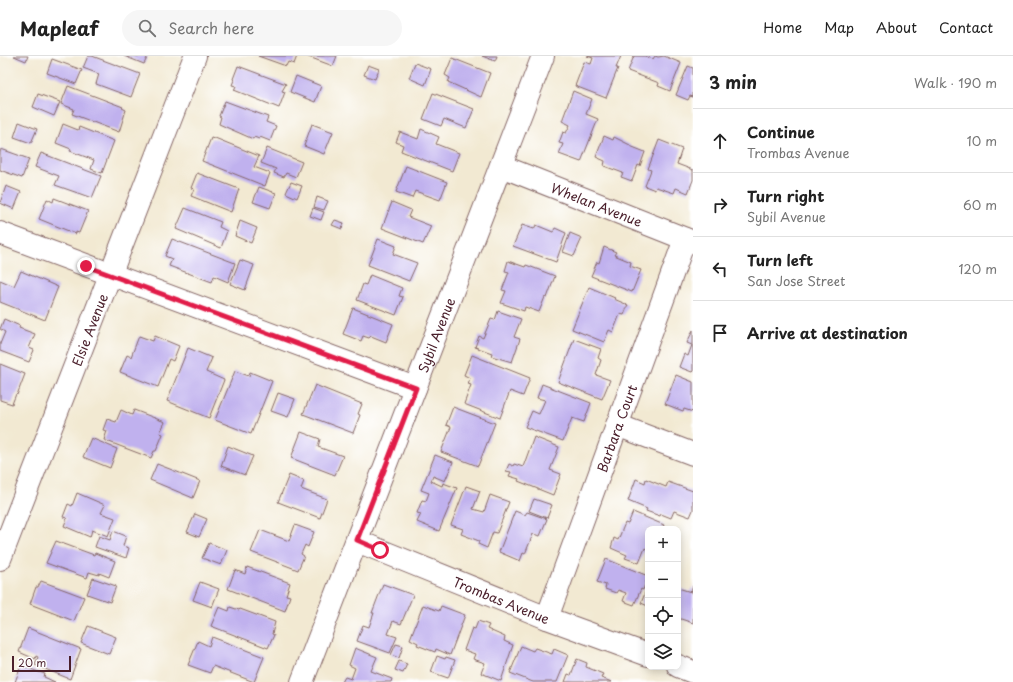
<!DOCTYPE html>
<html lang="en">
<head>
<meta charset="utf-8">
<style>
  :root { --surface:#fff; --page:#f6f6f6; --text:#222; --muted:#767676; --line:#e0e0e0 }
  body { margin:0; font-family:"Playpen Sans",sans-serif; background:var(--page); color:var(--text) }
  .controls { position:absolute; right:12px; bottom:12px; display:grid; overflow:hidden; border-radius:8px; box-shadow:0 2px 10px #0003 }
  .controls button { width:36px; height:36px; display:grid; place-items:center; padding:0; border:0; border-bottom:1px solid var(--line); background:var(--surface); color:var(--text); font:20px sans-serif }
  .scale { position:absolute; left:12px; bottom:10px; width:59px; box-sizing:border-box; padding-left:4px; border:2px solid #4a1f2b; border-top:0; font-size:11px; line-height:14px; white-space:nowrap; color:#4a1f2b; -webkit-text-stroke:3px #fff; paint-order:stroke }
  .stop { position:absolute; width:12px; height:12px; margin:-9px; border:3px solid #e11d48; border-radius:50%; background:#fff }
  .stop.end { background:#e11d48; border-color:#fff; box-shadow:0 1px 4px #0008 }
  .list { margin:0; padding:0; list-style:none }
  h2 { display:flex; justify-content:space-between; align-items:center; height:52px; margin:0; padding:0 16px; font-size:17px }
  h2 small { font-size:13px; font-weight:400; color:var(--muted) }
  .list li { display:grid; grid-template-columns:26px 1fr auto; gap:12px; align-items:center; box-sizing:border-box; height:64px; padding:0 16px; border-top:1px solid var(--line) }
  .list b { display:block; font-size:15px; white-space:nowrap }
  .list p { margin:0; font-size:13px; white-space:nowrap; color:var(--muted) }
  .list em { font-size:13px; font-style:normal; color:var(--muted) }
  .icon { flex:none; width:22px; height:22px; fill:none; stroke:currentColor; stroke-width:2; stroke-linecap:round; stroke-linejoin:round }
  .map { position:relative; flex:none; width:693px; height:626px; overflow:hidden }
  header { display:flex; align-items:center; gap:24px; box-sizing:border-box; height:56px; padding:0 20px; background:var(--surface); border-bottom:1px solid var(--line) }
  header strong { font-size:19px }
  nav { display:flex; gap:22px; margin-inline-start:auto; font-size:14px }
  .search { width:280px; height:36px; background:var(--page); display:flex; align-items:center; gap:10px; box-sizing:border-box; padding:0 14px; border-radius:22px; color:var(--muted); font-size:15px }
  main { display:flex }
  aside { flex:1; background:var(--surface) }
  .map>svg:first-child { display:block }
  .building { fill:#c0b1ee }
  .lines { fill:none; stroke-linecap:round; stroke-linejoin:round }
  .street-casing { stroke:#856665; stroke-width:24 }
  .street { stroke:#fff; stroke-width:22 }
  .route { stroke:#e11d48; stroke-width:5 }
  .labels { text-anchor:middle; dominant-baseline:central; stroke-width:4; stroke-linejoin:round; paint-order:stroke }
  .street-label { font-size:13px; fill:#4a1f2b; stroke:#fff }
</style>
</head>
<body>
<header>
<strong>Mapleaf</strong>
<div class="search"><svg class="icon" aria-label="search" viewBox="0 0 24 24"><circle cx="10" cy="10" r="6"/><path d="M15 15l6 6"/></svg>Search here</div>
<nav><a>Home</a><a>Map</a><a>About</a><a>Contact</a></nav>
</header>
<main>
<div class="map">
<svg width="693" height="626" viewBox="0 0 693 626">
  <rect width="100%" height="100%" fill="#fff"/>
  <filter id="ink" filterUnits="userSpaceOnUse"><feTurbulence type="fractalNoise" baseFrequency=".025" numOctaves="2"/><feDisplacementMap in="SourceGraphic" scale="8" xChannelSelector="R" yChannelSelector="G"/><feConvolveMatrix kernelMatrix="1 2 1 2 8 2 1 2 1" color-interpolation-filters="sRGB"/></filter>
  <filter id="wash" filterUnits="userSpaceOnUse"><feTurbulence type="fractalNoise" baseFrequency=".012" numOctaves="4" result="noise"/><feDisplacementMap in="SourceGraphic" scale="16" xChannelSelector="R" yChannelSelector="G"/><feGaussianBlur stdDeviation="0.9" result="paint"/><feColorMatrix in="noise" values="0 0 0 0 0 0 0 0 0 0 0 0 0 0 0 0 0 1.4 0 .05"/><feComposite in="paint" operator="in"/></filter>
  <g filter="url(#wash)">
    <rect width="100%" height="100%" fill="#f2e9d2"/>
    <g id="blocks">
      <g class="building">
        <path d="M14,0H28L26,5Z"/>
        <path d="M88,0H92L140,18L131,41L96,28L99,18L83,12Z"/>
        <path d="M124,0H148L144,8Z"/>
        <path d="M258,0H297L294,8L288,6L286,10Z"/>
        <path d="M306,0H337L333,10Z"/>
        <path d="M482,0H497L495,5Z"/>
        <path d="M587,0H621L616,12H618L606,42L575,30L584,6L591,8L593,2Z"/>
        <path d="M634,0H645L653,3L655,0L658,1L664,0L681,7L670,35L658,30L659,27L628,15Z"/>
        <path d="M452,2L490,17L481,41L448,26L450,22L445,19Z"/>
        <path d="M52,3L82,14L76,28L47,17Z"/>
        <path d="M415,7L431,13L425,29L409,22Z"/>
        <path d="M368,9L379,13L375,23L364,19Z"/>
        <path d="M238,10L286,28L282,35L285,36L279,52L234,34L236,30L232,29L234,24L233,23Z"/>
        <path d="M688,10L693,12V41L690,40L688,44L676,39Z"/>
        <path d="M296,20L321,30L315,46L290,36Z"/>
        <path d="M68,30L123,51L122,52L126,54L119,76L72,58L74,53L61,48Z"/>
        <path d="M573,35L592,43L586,58L598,63L581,106L559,98L563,88L559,87L563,76L566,77L570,69L562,65Z"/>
        <path d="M433,37L474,53L466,72L444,63L441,70L423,63Z"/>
        <path d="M38,38L60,46L54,60L33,51Z"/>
        <path d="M225,45L268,61L266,66L276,70L270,85L260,81L259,83L254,81L253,83L219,68L221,61L219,60Z"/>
        <path d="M19,66L37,73L31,87L14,81Z"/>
        <path d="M63,68L78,74L79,71L114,85L102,117L91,113L94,104L70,95L71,93L56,87Z"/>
        <path d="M312,68L333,76L324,98L304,90Z"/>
        <path d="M421,73L439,81L436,88L459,97L452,115L401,95L403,89L396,86L400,76L418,83Z"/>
        <path d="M604,80L613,84L614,81L630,89V90L645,96L640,110L638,109L632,125L621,121L623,117L604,110L605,105L596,101Z"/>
        <path d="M211,82L214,83L215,82L259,100L254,111L270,117L265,130L202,105Z"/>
        <path d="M659,84L682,93L677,108L693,114V124L688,137L676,132L674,137L656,131L655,134L645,130L651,114L648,113Z"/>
        <path d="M267,92L302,106L296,121L286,117L284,121L274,117L276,113L261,107Z"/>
        <path d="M1,93L29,103L22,122L0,114V97Z"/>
        <path d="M41,97L101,120L92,142L55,129L59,120L35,111Z"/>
        <path d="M406,110L447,126L440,144L415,135L412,142L396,136Z"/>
        <path d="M197,117L239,133L231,156L191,140L194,133L191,132Z"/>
        <path d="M291,126L302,130L297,142L286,137Z"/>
        <path d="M6,130L21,136L14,153L0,147Z"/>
        <path d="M259,131L276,137L270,152L253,146Z"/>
        <path d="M317,141L328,145L324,154L314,151Z"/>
        <path d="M54,142L88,155L79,177L76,176V178L39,163L47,143L53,146Z"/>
        <path d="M392,146L411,154L408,161L431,170L423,188L382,172Z"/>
        <path d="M185,152L221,166L219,171L227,175L221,192L176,173Z"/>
        <path d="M313,152L324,156L321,164L310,160Z"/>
        <path d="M335,164L344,167L342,173L332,169Z"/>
        <path d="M240,165L257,172L251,187L235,180Z"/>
        <path d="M522,169L534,173L536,169L553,176L555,172L566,177L556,206L513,190Z"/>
        <path d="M570,177L582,182L574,200L563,196Z"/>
        <path d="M172,183L235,207L228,226L214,220L212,226L169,210L172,203L165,200Z"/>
        <path d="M378,183L396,190L393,198L417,207L409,225L368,209Z"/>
        <path d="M604,191L616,196L614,199L631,206L630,210L641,214L632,236L591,220L597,206L599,207Z"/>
        <path d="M240,204L254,209L245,234L230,228Z"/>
        <path d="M508,205L525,211L526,209L555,220L547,242L545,241L539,256L525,251L524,255L501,247L506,235L502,234L509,216L505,215Z"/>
        <path d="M21,215L58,231L45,264L0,246V224L14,230Z"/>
        <path d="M370,219L402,232L399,240L403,241L396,259L357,244L363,228L366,229Z"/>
        <path d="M589,231L615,242L614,243L628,249L624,259L620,258L613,276L609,274L604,286L572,273Z"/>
        <path d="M353,252L393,268L386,286L371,280L369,282L363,280L361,285L343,278Z"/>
        <path d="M498,255L521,263L514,281L520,283L512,306L491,300L492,297L475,291L479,280L483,282L491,263L495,264Z"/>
        <path d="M4,263L20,270L19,272L35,278L29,292L34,294L29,306L0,295V288L5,276L0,273Z"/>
        <path d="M693,274V315L692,316L679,311L684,298L688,300L692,289L687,287Z"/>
        <path d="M139,280L153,285L155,280L179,290L173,305L169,303L158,331L120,316L127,299L131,301Z"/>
        <path d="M574,283L601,293L598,302L601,304L596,319L610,324L602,343L558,326Z"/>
        <path d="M188,292L212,302L206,316L224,324L209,362L167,345Z"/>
        <path d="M472,299L530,322L523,340L510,335L500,362L464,348L471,329L468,328L470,322L464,319Z"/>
        <path d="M0,308L25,318L17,339L16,338L12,348L0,344Z"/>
        <path d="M235,315L249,320L250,316L272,325L251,378L215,364Z"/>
        <path d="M676,319L693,326V356L684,353L683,355L665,348Z"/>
        <path d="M542,328L591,347L584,366L572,362L563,385L525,371L532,355L539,358L545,344L537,342Z"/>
        <path d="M315,329L362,348L358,358L360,359L353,377L303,358Z"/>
        <path d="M278,337L295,343L288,361L271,355Z"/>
        <path d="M453,351L495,367L478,410L441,396L451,371L446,369Z"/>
        <path d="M121,354L132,359L134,354L165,366L160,377L163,378L156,395H154L151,402L104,384L107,375L103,374L107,363L116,366Z"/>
        <path d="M301,376L320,383L318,391L343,400L335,419L291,402Z"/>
        <path d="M534,381L559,391L550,414L561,418L553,439L518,425L519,423L509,420L511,416L506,415L509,408L513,410L514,408L523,411Z"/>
        <path d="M91,382L117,393L110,412L83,401Z"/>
        <path d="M228,390L253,400L245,419L221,410Z"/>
        <path d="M435,399L453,406L445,425L433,420L431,425L442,430L443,427L457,432L439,475L417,466L421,458L417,457L422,444L426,445L429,437L421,434Z"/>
        <path d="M157,408L200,425L193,442L150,424Z"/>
        <path d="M289,419L304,425L301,433L327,443L320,462L278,446Z"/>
        <path d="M636,423L645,427L646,423L666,431L668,426L693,435V454L690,461L674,455L671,462L661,458L660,460L646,455L647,453L628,445Z"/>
        <path d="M466,430L480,435L473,453L484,456L490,439L509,446L497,477L493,476L487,492L478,488L479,485L461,478L463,473L451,469Z"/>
        <path d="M77,437L105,449L101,457L115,462L108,480L92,474L90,481L64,470L67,462L63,461L68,448L72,450Z"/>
        <path d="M534,443L552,449L547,462L529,455Z"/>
        <path d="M515,455L525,459L527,456L547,463L540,480L533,478L525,498L523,497L520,505L499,496Z"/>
        <path d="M633,456L664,469L662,473H648V494L645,492L639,507L625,502L627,499L611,492L614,482L618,484L625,467L628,468Z"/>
        <path d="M195,458L207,463L199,481L187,476Z"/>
        <path d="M295,469L314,476L308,491L305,489L301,498L304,500L298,514L251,496L260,474L289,485Z"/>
        <path d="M113,475L126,480L123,490L129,492L126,502L95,491L99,480L110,484Z"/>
        <path d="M56,485L94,499L95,497L115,505L109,521L99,517V519L89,516L87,522L46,507Z"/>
        <path d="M209,487L227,494L221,509L202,502Z"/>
        <path d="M606,503L648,520L643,534L641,533L634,549L623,545L626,537L618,534L616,537L605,533L606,529L597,526Z"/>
        <path d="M247,511L290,527L286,539L290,540L285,555L228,533L235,514L245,518Z"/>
        <path d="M93,522L116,530L110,546L87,538Z"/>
        <path d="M41,525L84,541L74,565L30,548L36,531H38Z"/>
        <path d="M200,526L219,533L212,551L193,544Z"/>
        <path d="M383,528L413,539L401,568L393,565L388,578L397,581L390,597L357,585L363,569L369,571L374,557H372Z"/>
        <path d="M648,530V550L641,547Z"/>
        <path d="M693,530V567L678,562V532L691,536Z"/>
        <path d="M423,549L439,555L441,550L465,559L450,599L436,593L435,596L417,589L418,587L410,583Z"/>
        <path d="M219,551L229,555L230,551L239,554L240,553L275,566L272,578L274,579L268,592L211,570Z"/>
        <path d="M478,565L489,569L487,573L505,581L504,585L513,589L501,625L481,617L485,607L473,603L475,598L464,594L472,572L475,573Z"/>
        <path d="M88,570L116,581L109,598L81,587Z"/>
        <path d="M28,572L81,593L70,623L35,609L38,601L36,600L35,603L19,596Z"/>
        <path d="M212,581L264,601L254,626L213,610L210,617L188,609L198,585L209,590Z"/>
        <path d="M396,588L403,590L399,602L391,599Z"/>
        <path d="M521,590L533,595L535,592L552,598L554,593L568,599L557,626H533L510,617Z"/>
        <path d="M355,592L377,601L371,615L392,623L391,626H342L345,621L351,623L355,612L349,609Z"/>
        <path d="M437,600L445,603L446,601L455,604L448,622L431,616Z"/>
        <path d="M577,603L587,607L586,611L603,618L601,622L612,626H565L568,618L571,619Z"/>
        <path d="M399,605L407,608L403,617L395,614Z"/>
        <path d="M21,610L45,618L44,621L55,626H15Z"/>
      </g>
    </g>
  </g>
  <g filter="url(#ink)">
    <use href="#blocks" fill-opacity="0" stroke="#856665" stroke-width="1"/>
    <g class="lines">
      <defs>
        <g id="street">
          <path id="s1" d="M501,110L693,186"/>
          <path d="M0,177L415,332"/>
          <path d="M617,369L693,398"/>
          <path id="s2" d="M357,485L547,562L648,599"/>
          <path id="s3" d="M0,503L195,0"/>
          <path id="s4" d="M547,562L685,183"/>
          <path d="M678,610L693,616"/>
          <path id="s5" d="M302,626L543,0"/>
        </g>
      </defs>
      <use href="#street" class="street-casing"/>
      <use href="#street" class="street"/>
    </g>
  </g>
  <g class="lines" filter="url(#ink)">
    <path class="route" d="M86,210L416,332L357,484L380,494"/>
  </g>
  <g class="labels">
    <g class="street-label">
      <text stroke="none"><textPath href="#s1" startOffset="103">Whelan Avenue</textPath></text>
      <text stroke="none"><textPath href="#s3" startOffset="246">Elsie Avenue</textPath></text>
      <text stroke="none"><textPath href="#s5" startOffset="372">Sybil Avenue</textPath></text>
      <text stroke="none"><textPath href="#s4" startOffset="202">Barbara Court</textPath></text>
      <text stroke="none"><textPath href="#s2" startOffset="156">Trombas Avenue</textPath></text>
    </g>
  </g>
</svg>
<div class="controls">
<button>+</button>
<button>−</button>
<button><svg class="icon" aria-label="locate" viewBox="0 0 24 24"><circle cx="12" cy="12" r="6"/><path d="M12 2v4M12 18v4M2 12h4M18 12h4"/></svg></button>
<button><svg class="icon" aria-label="layers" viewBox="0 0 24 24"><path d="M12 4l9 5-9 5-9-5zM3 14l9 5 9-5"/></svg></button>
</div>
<div class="scale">20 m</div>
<div class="stop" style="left:380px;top:494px"></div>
<div class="stop end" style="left:86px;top:210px"></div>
</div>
<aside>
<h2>3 min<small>Walk · 190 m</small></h2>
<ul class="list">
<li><svg class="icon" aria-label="ahead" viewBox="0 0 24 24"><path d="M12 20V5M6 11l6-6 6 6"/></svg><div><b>Continue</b><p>Trombas Avenue</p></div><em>10 m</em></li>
<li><svg class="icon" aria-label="right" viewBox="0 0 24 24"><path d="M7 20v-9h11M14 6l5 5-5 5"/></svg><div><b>Turn right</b><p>Sybil Avenue</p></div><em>60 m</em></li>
<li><svg class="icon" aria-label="left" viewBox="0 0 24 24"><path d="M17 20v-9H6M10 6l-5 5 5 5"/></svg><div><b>Turn left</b><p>San Jose Street</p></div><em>120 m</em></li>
<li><svg class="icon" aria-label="arrive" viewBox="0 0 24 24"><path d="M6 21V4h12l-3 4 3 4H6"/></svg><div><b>Arrive at destination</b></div></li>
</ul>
</aside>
</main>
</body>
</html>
